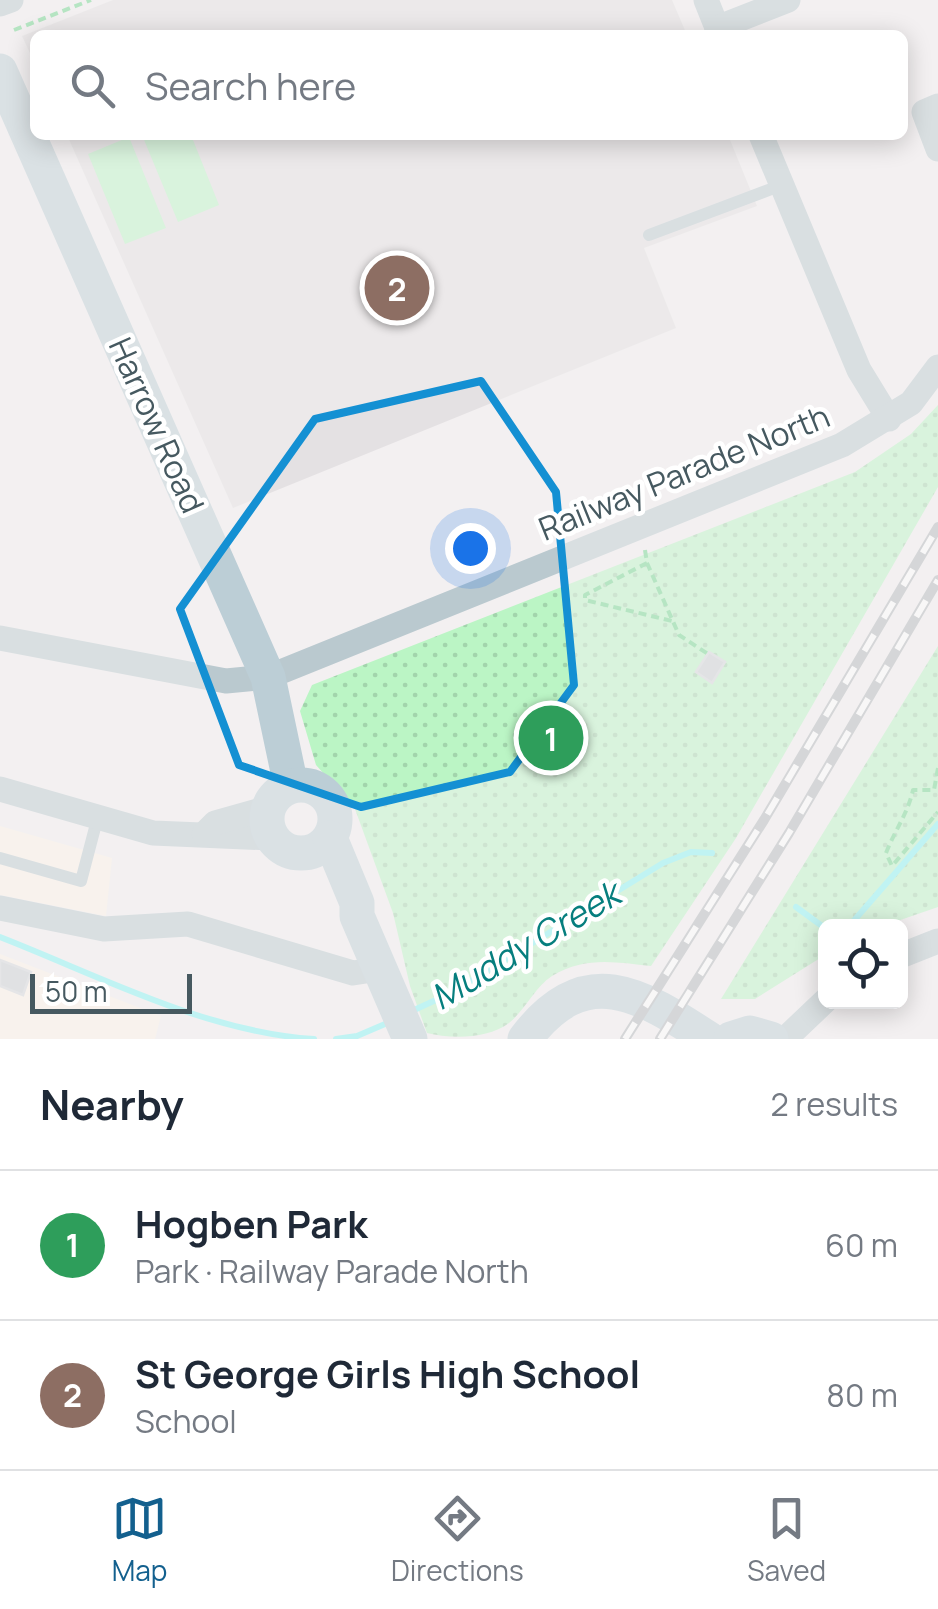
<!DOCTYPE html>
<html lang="en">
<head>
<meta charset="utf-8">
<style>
  :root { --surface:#fff; --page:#f2f2f3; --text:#1f2937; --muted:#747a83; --line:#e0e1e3; --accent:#13608e }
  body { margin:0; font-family:Manrope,sans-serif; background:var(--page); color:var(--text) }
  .controls { position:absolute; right:30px; bottom:30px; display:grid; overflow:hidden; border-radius:15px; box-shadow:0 5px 25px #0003 }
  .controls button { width:90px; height:90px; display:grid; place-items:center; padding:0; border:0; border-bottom:2px solid var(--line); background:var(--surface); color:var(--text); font:50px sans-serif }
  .scale { position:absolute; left:30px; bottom:25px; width:162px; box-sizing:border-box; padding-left:10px; border:5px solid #465960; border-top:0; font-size:28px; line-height:35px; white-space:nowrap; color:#465960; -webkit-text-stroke:8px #fff; paint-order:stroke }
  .you { position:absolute; left:470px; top:548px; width:35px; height:35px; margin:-25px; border:8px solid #fff; border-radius:50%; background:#1a73e8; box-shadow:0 0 0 15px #1a73e833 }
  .badge { display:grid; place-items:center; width:65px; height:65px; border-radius:50%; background:var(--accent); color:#fff; font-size:32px; font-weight:700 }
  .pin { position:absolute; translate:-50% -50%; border:5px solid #fff; box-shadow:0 2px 10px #0006 }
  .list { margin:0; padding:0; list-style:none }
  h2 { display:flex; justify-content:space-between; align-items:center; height:130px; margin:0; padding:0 40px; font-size:42px }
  h2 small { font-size:32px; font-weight:400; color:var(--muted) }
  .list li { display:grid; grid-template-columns:65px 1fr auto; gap:30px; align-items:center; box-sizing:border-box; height:150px; padding:0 40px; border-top:2px solid var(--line) }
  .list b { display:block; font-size:38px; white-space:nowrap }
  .list p { margin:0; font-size:32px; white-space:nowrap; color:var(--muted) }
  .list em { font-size:32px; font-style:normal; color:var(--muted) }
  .icon { flex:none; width:55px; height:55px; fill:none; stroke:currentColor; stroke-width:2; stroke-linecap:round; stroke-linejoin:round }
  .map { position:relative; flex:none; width:938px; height:1039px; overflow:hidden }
  .search { position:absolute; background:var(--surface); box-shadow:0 5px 25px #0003; left:30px; right:30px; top:30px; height:110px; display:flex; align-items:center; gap:25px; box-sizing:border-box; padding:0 35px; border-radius:15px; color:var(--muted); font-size:38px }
  .sheet { height:430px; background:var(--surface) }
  nav { display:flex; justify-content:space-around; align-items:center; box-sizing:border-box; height:140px; border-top:2px solid var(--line); background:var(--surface); font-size:28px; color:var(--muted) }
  nav a { display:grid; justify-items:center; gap:5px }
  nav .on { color:var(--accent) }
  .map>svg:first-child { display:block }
  .commercial { fill:#fef4e9 }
  .education { fill:#e4e1e3 }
  .grass { fill:#bbf5c5 }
  .park { fill:url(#park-dots) }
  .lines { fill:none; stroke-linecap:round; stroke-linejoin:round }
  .stream { stroke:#83f6f6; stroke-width:6 }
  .building { fill:#cacfd3; stroke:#d4d8dc; stroke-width:2.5 }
  .path { stroke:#6ed78d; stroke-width:4; stroke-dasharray:8 5; stroke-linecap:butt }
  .service { stroke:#bac9cf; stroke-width:12 }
  .minor { stroke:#bac9cf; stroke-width:25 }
  .secondary { stroke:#bcced6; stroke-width:35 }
  .rail-casing { stroke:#b2b7bb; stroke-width:10 }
  .rail { stroke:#fff; stroke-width:6; stroke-dasharray:19; stroke-linecap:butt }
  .marked { fill:none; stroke:#1490d3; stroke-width:8; stroke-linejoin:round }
  .labels { text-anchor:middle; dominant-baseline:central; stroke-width:9; stroke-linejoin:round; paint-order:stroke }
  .street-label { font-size:32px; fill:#465960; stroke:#fff }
  .water-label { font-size:35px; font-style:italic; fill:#067e7e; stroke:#fff }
</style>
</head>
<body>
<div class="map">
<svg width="938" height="1039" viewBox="0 0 938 1039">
  <defs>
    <pattern id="park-dots" width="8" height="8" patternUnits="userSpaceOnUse" patternTransform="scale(2.5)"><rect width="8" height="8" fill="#bbf5c5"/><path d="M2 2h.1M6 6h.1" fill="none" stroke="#a2d4ac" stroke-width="1.8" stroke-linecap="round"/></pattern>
  </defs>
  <rect width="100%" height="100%" fill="#f3f0f1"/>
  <g class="commercial">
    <path d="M0,826L112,858L106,916L0,895Z"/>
    <path d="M0,954L161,1016L155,1039H0Z"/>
  </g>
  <g class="education">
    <path d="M113,0H672L687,35H35V64L22,36Z"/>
    <path d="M67,135H728L757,206L644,248L676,328L233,508Z"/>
  </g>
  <g class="grass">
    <path d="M142,135H191L219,205L178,222Z"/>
    <path d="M129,137L166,228L125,244L88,154Z"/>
  </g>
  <g class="park">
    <path d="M938,405V487L736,838L651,966C615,962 585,956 552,976C535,987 525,1010 509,1023C488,1039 451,1039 427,1033L410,986L393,913L355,809L316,765L300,711L312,685L855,472L911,434Z"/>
    <path d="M938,646V907L883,926H826L825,955L755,999H721Z"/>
  </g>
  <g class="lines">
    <g class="stream">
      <path d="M796,907L822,926L851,924L938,824"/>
      <path d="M0,937C100,976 205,1032 314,1039"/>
      <path d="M412,1011L451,993L663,863L691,852L712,853"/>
      <path d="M336,1039L357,1036L392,1021"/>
    </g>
  </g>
  <g class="building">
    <path d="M709,652L725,662L712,683L696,672Z"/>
    <path d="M0,960L31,972L23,995L0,986Z"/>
  </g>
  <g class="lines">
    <g class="path">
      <path d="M14,30L91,0"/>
      <path d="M645,550L647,563L585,595V600L672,621"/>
      <path d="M647,563L679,635L708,654"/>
      <path d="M938,768L934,790H913C908,813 895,830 886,853L892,866L938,812"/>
    </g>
    <g class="service">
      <path d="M649,235L782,185"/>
      <path d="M0,858L81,881L97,820"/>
    </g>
    <g class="minor">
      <path d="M706,0L720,35"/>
      <path d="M0,4L11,0"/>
      <path d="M717,28L788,0"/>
      <path d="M938,106L924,112L938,149"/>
      <path d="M761,135L859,370L889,419"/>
      <path d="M0,638L226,681L268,677L842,445L911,403L938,367"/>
      <path d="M0,789L153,833L271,838"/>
      <path d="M204,834L215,823L268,808"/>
      <path d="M0,908L104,929L188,924L353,973L379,969"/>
      <path d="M900,956L938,941"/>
      <path d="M785,1039L826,1000"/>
    </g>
    <g class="secondary">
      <path d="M0,71L268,677L291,786"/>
      <circle cx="301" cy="819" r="34"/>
      <path d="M330,838L357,903V916L410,1039"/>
      <path d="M525,1039C585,959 640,994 709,1039"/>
      <path d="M731,1039L750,1033L771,1039"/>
    </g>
    <defs>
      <g id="rail">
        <path d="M625,1039L764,820L938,527"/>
        <path d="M660,1039L789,833L938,580"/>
      </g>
    </defs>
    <use href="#rail" class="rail-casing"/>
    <use href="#rail" class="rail"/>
  </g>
  <path d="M0 0H938V1039H0ZM481,381L556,492L574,685L510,772L361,807L239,765L180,609L315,419Z" fill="#f3f0f1" fill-opacity=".55" fill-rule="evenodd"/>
  <path class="marked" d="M481,381L556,492L574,685L510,772L361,807L239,765L180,609L315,419Z"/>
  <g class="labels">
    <g class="street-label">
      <text transform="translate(157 425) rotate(66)">Harrow Road</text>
      <text transform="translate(684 472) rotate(-22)">Railway Parade North</text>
    </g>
    <g class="water-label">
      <text transform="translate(525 945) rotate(-31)">Muddy Creek</text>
    </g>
  </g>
</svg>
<div class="controls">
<button><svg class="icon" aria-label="locate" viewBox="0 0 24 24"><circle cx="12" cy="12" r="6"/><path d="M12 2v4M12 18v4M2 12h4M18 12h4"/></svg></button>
</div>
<div class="scale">50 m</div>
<div class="you"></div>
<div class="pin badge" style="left:551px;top:738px;background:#2e9e5b">1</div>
<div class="pin badge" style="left:397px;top:288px;background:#8d6e63">2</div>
<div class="search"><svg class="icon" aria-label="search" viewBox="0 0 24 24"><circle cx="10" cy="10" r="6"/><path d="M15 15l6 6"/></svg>Search here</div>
</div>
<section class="sheet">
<h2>Nearby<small>2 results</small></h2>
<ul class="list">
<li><span class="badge" style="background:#2e9e5b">1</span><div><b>Hogben Park</b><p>Park · Railway Parade North</p></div><em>60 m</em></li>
<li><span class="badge" style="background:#8d6e63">2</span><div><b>St George Girls High School</b><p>School</p></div><em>80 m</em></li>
</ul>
</section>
<nav>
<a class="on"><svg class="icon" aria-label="map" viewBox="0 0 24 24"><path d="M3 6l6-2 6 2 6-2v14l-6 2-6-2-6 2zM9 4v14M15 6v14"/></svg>Map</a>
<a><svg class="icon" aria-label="directions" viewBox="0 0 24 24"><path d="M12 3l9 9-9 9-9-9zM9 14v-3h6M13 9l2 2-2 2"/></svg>Directions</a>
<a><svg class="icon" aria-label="saved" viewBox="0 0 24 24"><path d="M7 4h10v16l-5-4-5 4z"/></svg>Saved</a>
</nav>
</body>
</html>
